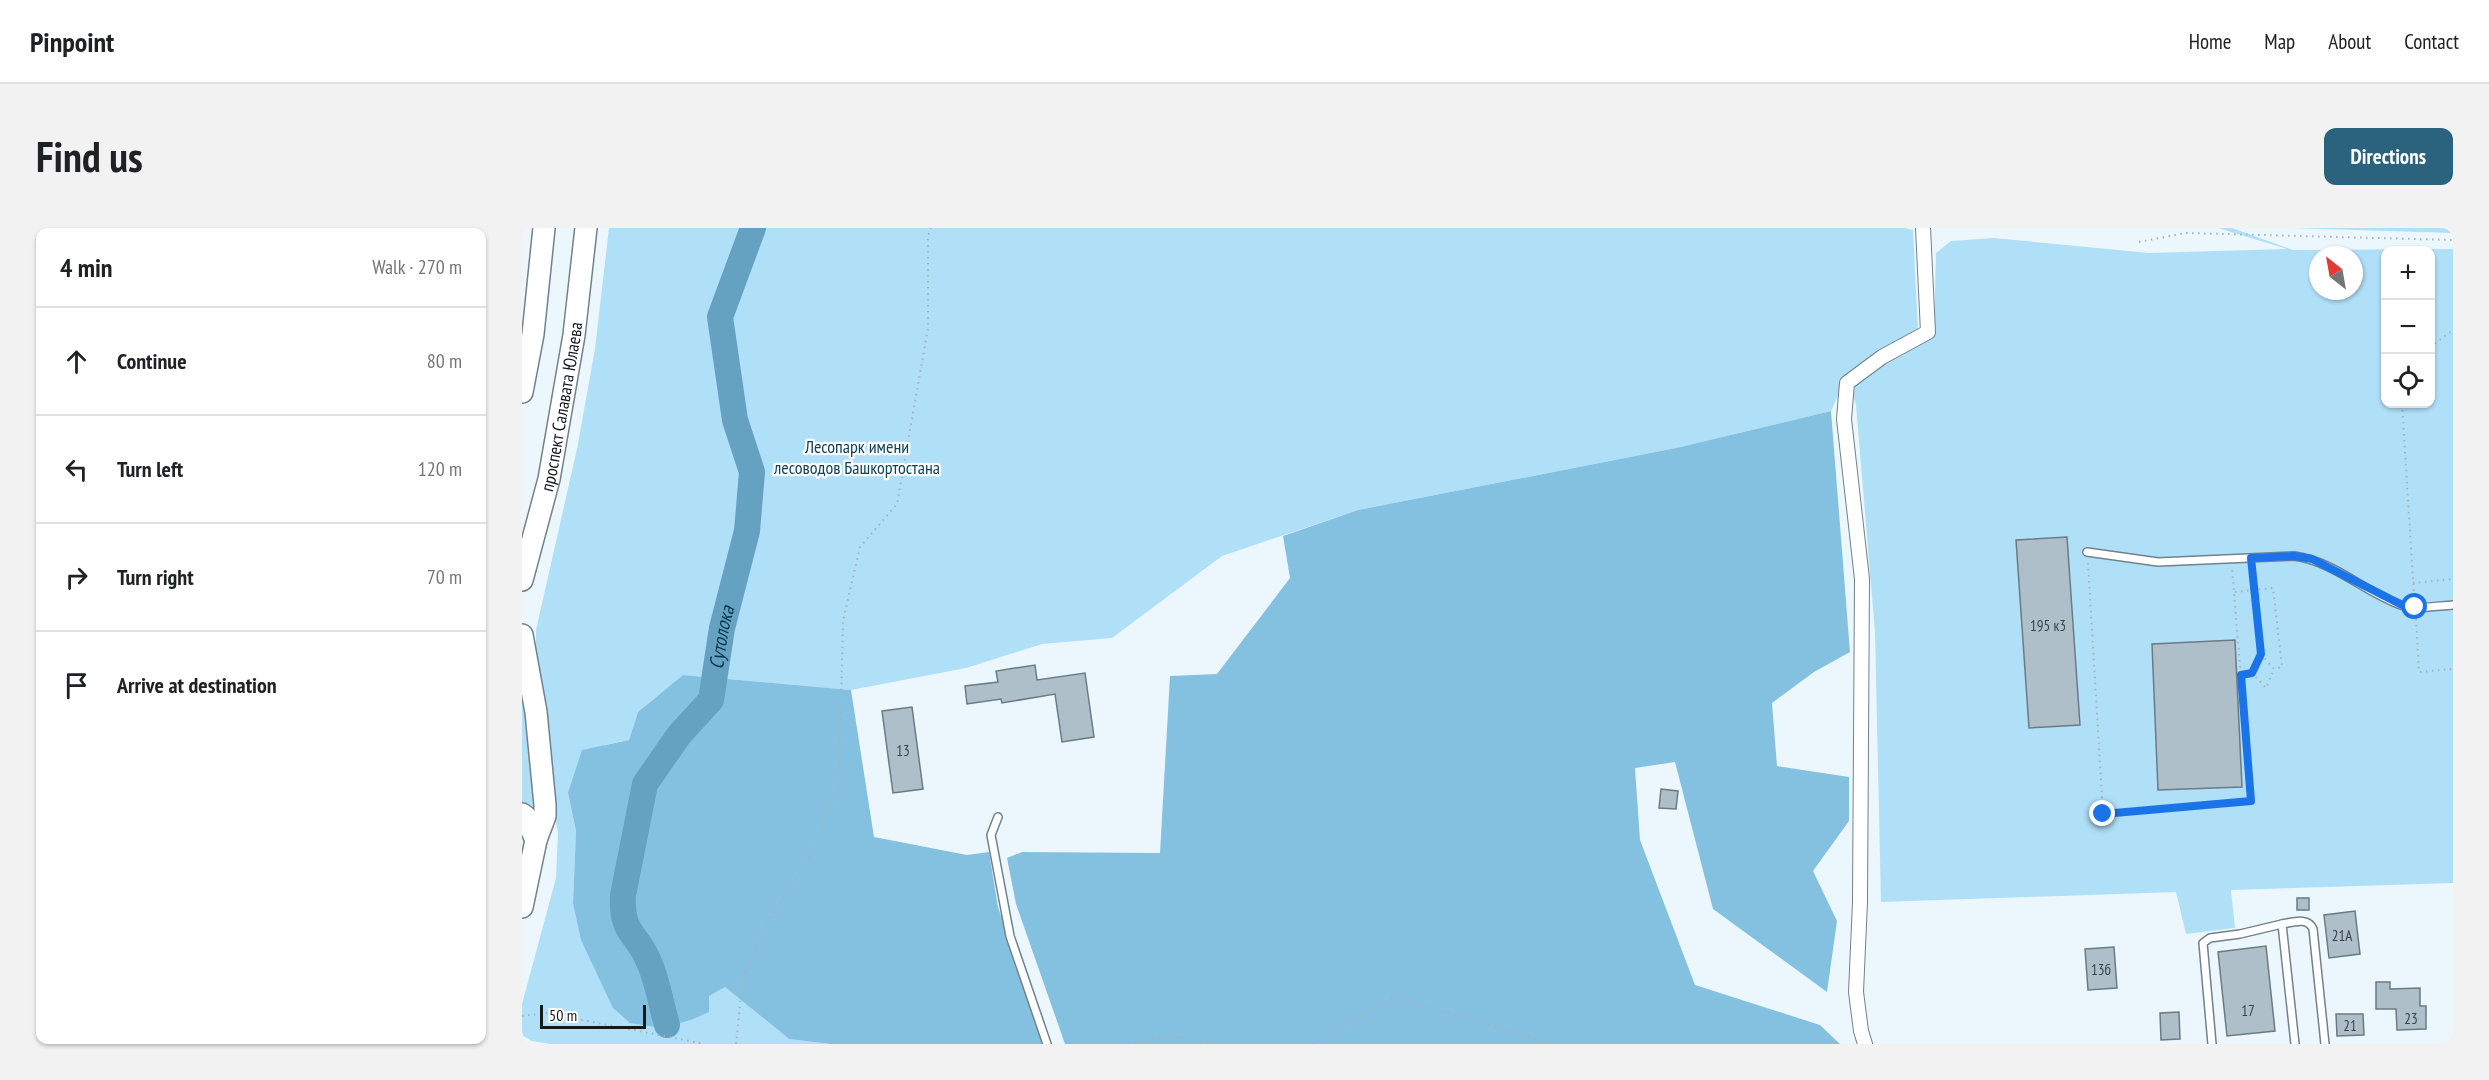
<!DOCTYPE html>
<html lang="en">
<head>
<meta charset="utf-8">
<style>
  :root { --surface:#fff; --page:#f2f2f2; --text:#202124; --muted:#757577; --line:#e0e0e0; --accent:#2b627d }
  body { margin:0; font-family:"PT Sans Narrow",sans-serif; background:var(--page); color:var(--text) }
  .controls { position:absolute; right:18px; top:18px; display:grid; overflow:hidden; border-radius:12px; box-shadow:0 2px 4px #0004 }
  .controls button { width:54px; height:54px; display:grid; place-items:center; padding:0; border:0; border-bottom:2px solid var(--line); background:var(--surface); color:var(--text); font:30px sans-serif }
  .compass { position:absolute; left:1787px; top:18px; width:54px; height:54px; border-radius:50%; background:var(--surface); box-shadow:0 2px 4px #0004; rotate:329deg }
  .scale { position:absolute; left:18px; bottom:15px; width:106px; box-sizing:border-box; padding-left:6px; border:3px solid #131a1d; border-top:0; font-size:16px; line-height:21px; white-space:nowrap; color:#131a1d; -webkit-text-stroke:4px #fff; paint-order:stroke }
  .stop { position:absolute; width:18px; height:18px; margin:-14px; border:4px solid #1a73e8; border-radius:50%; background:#fff }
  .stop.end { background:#1a73e8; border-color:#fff; box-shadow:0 2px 6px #0008 }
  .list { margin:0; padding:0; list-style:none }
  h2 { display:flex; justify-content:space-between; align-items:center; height:78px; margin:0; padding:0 24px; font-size:26px }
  h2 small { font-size:20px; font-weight:400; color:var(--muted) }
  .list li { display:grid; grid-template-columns:39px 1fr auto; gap:18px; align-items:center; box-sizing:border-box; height:108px; padding:0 24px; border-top:2px solid var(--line) }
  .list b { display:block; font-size:22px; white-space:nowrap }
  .list em { font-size:20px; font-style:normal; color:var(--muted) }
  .icon { flex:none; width:33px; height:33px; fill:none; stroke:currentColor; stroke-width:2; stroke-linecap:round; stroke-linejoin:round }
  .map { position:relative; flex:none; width:1931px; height:816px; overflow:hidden; border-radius:12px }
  header { display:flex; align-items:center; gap:36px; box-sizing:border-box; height:84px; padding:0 30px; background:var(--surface); border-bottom:2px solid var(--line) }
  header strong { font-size:28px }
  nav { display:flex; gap:33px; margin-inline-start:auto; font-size:21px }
  .intro { display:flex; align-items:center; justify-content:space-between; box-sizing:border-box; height:144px; padding:0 36px }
  h1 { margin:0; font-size:42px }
  .button { padding:15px 27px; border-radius:12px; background:var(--accent); color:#fff; font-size:21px; font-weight:700 }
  main { display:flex; gap:36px; padding:0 36px }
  aside { flex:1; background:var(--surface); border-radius:12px; box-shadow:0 2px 4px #0004 }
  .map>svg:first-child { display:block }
  .green { fill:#b0dff8; fill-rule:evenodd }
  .forest { fill:#84c1e1 }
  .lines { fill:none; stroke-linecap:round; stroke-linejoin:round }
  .river { stroke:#65a1c0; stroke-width:26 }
  .building { fill:#aebfc9; stroke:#6b7b84; stroke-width:1.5 }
  .lane-casing { stroke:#71828a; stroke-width:10 }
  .street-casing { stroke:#71828a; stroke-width:16 }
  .primary-casing { stroke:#71828a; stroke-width:24 }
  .path { stroke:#a7b1b6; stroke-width:2; stroke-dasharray:1.5 4.5; stroke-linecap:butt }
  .lane { stroke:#fff; stroke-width:7 }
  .street { stroke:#fff; stroke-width:14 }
  .primary { stroke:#fff; stroke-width:21 }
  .route { stroke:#1a73e8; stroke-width:8 }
  .labels { text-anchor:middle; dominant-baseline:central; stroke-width:4.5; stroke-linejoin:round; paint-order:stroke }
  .number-label { font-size:15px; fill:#3a4348 }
  .street-label { font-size:18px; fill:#131a1d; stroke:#fff }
  .park-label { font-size:18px; fill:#104259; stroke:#fff }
  .water-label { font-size:20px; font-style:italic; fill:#00374d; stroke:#fff }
</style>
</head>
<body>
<header>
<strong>Pinpoint</strong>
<nav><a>Home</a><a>Map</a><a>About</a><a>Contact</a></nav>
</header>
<div class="intro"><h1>Find us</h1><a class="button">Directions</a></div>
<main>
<aside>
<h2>4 min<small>Walk · 270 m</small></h2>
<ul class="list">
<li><svg class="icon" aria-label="ahead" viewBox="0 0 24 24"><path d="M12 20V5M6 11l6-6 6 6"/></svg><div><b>Continue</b></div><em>80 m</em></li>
<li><svg class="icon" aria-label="left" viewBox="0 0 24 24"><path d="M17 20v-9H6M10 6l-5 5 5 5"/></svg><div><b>Turn left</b></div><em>120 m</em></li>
<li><svg class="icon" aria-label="right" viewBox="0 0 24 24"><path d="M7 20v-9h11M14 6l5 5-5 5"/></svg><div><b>Turn right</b></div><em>70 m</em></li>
<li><svg class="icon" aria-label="arrive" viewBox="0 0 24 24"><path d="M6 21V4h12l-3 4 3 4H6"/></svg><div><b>Arrive at destination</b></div></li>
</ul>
</aside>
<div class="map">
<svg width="1931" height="816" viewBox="0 0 1931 816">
  <rect width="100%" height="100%" fill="#ecf7fd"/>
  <g class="green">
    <path d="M87,0H1383L1391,2L1396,103L1379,125L1412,107L1414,25L1429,13L1472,10L1627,25L1765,21L1696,0H1710L1771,22L1931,21V655L1709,662L1713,700L1664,706L1654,664L1359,674L1353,404L1334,177L1325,148L1309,183L1154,220L836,282L700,328L590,410L520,416L444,440L329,462L161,447L116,484L107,512L82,517L46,565L54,603L51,675L83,763L186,768L203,759L267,811L308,816H28L10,813L1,808L0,804V776L34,650L36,604L32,586L14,430V402L55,221L73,121ZM1864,22H1908V176H1864ZM1796,27H1832V63H1796Z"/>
    <path d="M1769,0H1931V5Z"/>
    <path d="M0,449L11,566V581L0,574Z"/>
  </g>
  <g class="forest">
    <path d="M1309,183L1328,424L1292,444L1250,475L1255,538L1327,549V593L1291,643L1315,693L1305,764L1191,681L1153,534L1113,540L1118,612L1173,757L1298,797L1318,816H543L494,676L485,630L500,624L638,625L648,448L695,446L768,350L761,308L836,282L1154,220Z"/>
    <path d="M161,447L329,462L352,609L445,627L467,624L476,679L522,816H308L267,811L203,759L187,768V784L169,792L139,800L108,795L91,780L59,712L51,675L54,603L46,565L60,522L107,512L116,484Z"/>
  </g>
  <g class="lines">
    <path class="river" id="s1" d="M145,797C139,777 136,754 127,734C115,704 99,707 101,667L123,556L157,507L189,472L200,400L225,303L230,244L213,192L198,89L231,0"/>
  </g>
  <g class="building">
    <path d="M1545,309L1558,497L1507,500L1494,312Z"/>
    <path d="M1713,412L1720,559L1636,562L1630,416Z"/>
    <path d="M513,437L515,452L563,445L572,509L540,514L533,466L480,475L479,471L445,476L443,458L476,454L474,443Z"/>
    <path d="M390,479L401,561L371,565L360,483Z"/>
    <path d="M1139,561L1156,563L1154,581L1137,580Z"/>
    <rect x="1775" y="670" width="12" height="12"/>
    <path d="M1833,683L1838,726L1807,730L1802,687Z"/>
    <path d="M1744,718L1753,803L1705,808L1696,724Z"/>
    <path d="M1592,719L1595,760L1566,762L1563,721Z"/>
    <path d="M1854,754H1868V761L1898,760V778H1904V801L1875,802L1874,781H1854Z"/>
    <path d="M1657,784L1658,811L1639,812L1638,785Z"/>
    <path d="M1814,786H1841L1842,807L1815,808Z"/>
  </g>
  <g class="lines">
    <defs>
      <g id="lane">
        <path d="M1565,324L1636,334L1772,328C1812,333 1842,364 1879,377C1896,382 1914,378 1931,377"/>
        <path d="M476,589L469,607L488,708L525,816"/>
        <path d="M1690,816L1681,715L1688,710L1718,706L1760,696"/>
        <path d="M1773,816L1760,696C1772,694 1786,689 1791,701L1803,816"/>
      </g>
      <path id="street" d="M1343,816L1339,803L1334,764L1338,674L1340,351L1322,191L1325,155L1360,129L1406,104L1401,0"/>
      <g id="primary">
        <path d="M0,164L11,106L22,0"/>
        <path id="s2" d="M0,352L27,251L52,107L64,0"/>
        <path d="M0,407L14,484L23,577V588L14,612L0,679"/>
        <path d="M0,586L4,589L14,612"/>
      </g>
    </defs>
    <use href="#lane" class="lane-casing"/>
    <use href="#street" class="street-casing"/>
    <use href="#primary" class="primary-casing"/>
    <g class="path">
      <path d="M1617,14L1664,5L1931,12"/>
      <path d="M1908,119L1931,102"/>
      <path d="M1880,176L1892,367"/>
      <path d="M1566,335L1581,586L1729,573L1710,340"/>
      <path d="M1730,339L1739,426L1730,445L1744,460L1752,441L1739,426"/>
      <path d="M1891,355L1931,351"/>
      <path d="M1713,364L1751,360L1760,439L1752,441"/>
      <path d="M1894,391L1897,444L1931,441"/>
      <path d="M1719,447L1730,445"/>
      <path d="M0,788L25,785L183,816"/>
      <path d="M214,816L221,749L243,698L286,631L317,561L321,393L338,319L375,276L406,100V8L409,0"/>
      <path d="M607,816C635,807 670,808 699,816"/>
      <path d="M791,816L871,769L1032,816"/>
    </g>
    <use href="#lane" class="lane"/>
    <use href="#street" class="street"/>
    <use href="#primary" class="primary"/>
  </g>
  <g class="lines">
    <path class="route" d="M1581,586L1729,573L1719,447L1730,445L1739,426L1729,330L1772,328L1790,331L1880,377L1893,379"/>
  </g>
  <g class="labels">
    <g class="number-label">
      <text x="1526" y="397">195 к3</text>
      <text x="381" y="522">13</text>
      <text x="1820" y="707">21А</text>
      <text x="1579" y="741">13б</text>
      <text x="1726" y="782">17</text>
      <text x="1889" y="790">23</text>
      <text x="1828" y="797">21</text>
    </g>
    <g class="street-label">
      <text stroke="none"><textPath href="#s2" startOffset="178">проспект Салавата Юлаева</textPath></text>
    </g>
    <g class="park-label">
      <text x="335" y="218">Лесопарк имени<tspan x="335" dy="21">лесоводов Башкортостана</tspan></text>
    </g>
    <g class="water-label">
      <text stroke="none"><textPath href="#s1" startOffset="423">Сутолока</textPath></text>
    </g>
  </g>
</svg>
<div class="controls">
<button>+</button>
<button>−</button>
<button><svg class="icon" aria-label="locate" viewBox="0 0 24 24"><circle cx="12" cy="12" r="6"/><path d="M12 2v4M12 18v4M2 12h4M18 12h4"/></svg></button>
</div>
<svg class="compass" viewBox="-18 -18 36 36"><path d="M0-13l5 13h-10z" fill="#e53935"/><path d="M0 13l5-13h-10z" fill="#757577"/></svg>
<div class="scale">50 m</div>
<div class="stop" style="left:1893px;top:379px"></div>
<div class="stop end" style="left:1581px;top:586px"></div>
</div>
</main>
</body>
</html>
